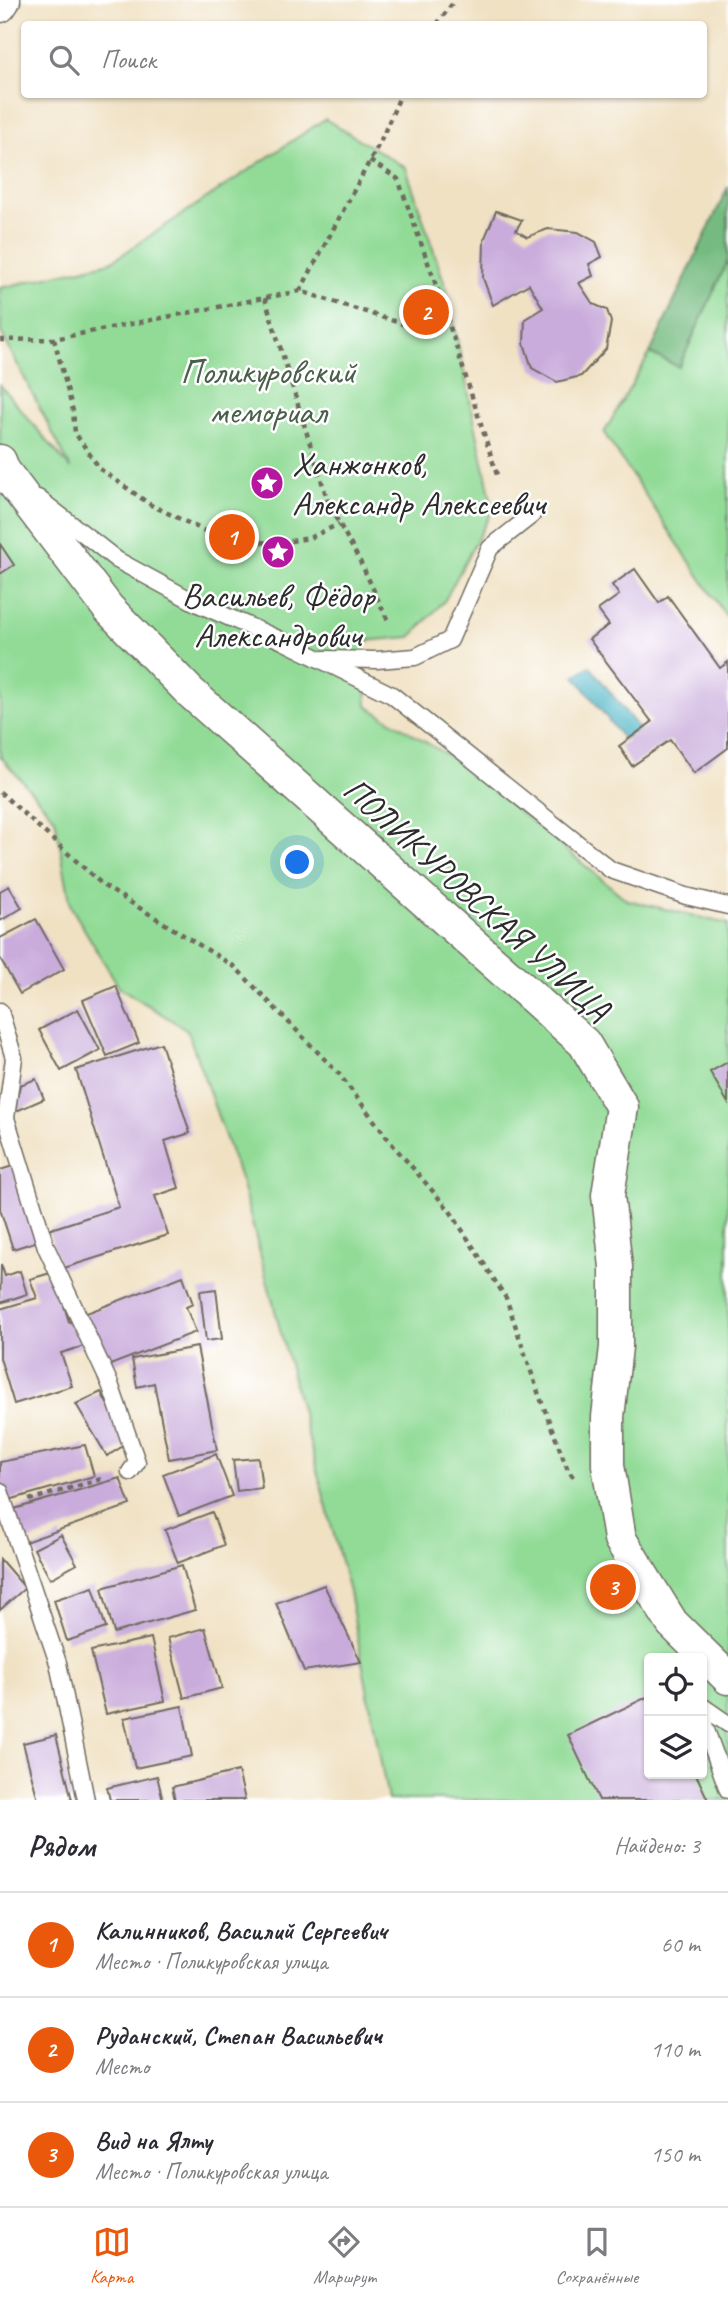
<!DOCTYPE html>
<html lang="ru">
<head>
<meta charset="utf-8">
<style>
  :root { --surface:#fff; --page:#f7f7f7; --text:#2b2b33; --muted:#7c7c81; --line:#e1e1e2; --accent:#ea580c }
  body { margin:0; font-family:Caveat,sans-serif; background:var(--page); color:var(--text) }
  .controls { position:absolute; right:21px; bottom:21px; display:grid; overflow:hidden; border-radius:7px; box-shadow:0 2px 5px #0004 }
  .controls button { width:63px; height:63px; display:grid; place-items:center; padding:0; border:0; border-bottom:2px solid var(--line); background:var(--surface); color:var(--text); font:35px sans-serif }
  .you { position:absolute; left:298px; top:863px; width:24px; height:24px; margin:-18px; border:5px solid #fff; border-radius:50%; background:#1a73e8; box-shadow:0 0 0 10px #1a73e833 }
  .badge { display:grid; place-items:center; width:46px; height:46px; border-radius:50%; background:var(--accent); color:#fff; font-size:23px; font-weight:700 }
  .pin { position:absolute; translate:-50% -50%; border:4px solid #fff; box-shadow:0 2px 7px #0006 }
  .list { margin:0; padding:0; list-style:none }
  h2 { display:flex; justify-content:space-between; align-items:center; height:91px; margin:0; padding:0 28px; font-size:30px }
  h2 small { font-size:23px; font-weight:400; color:var(--muted) }
  .list li { display:grid; grid-template-columns:46px 1fr auto; gap:21px; align-items:center; box-sizing:border-box; height:105px; padding:0 28px; border-top:2px solid var(--line) }
  .list b { display:block; font-size:26px; white-space:nowrap }
  .list p { margin:0; font-size:23px; white-space:nowrap; color:var(--muted) }
  .list em { font-size:23px; font-style:normal; color:var(--muted) }
  .icon { flex:none; width:38px; height:38px; fill:none; stroke:currentColor; stroke-width:2; stroke-linecap:round; stroke-linejoin:round }
  .map { position:relative; flex:none; width:728px; height:1800px; overflow:hidden }
  .search { position:absolute; background:var(--surface); box-shadow:0 2px 5px #0004; left:21px; right:21px; top:21px; height:77px; display:flex; align-items:center; gap:18px; box-sizing:border-box; padding:0 24px; border-radius:7px; color:var(--muted); font-size:26px }
  .sheet { height:406px; background:var(--surface) }
  nav { display:flex; justify-content:space-around; align-items:center; box-sizing:border-box; height:98px; border-top:2px solid var(--line); background:var(--surface); font-size:19px; color:var(--muted) }
  nav a { display:grid; justify-items:center; gap:4px }
  nav .on { color:var(--accent) }
  .map>svg:first-child { display:block }
  .green { fill:#92db97; stroke:#5e8361; stroke-width:2; fill-rule:evenodd }
  .forest { fill:#75bb80; stroke:#507356; stroke-width:2 }
  .water { fill:#47b2c4; stroke:#396e78; stroke-width:2 }
  .building { fill:#c9acdb }
  .lines { fill:none; stroke-linecap:round; stroke-linejoin:round }
  .lane-casing { stroke:#706b60; stroke-width:19 }
  .street-casing { stroke:#706b60; stroke-width:35 }
  .path { stroke:#706b60; stroke-width:4.5; stroke-dasharray:5 5; stroke-linecap:butt }
  .lane { stroke:#fff; stroke-width:16 }
  .street { stroke:#fff; stroke-width:32 }
  .labels { text-anchor:middle; dominant-baseline:central; stroke-width:5; stroke-linejoin:round; paint-order:stroke }
  .park-label { font-size:35px; fill:#4a604b; stroke:#fff }
  .poi-label { font-size:35px; fill:#2b2b2b; stroke:#fff; text-anchor:start }
  .street-label { font-size:35px; fill:#2b2b2b; stroke:#fff }
</style>
</head>
<body>
<div class="map">
<svg width="728" height="1800" viewBox="0 0 728 1800">
  <rect width="100%" height="100%" fill="#fff"/>
  <filter id="ink" filterUnits="userSpaceOnUse"><feTurbulence type="fractalNoise" baseFrequency=".0143" numOctaves="2"/><feDisplacementMap in="SourceGraphic" scale="14" xChannelSelector="R" yChannelSelector="G"/><feConvolveMatrix kernelMatrix="1 2 1 2 8 2 1 2 1" color-interpolation-filters="sRGB"/></filter>
  <filter id="wash" filterUnits="userSpaceOnUse"><feTurbulence type="fractalNoise" baseFrequency=".00686" numOctaves="4" result="noise"/><feDisplacementMap in="SourceGraphic" scale="28" xChannelSelector="R" yChannelSelector="G"/><feGaussianBlur stdDeviation="1.57" result="paint"/><feColorMatrix in="noise" values="0 0 0 0 0 0 0 0 0 0 0 0 0 0 0 0 0 1.4 0 .05"/><feComposite in="paint" operator="in"/></filter>
  <g filter="url(#wash)">
    <rect width="100%" height="100%" fill="#f0e1c3"/>
    <g class="green">
      <path d="M325,119L406,168L447,291L493,509L445,600L411,637L364,641L367,706L460,763L627,900L728,924V1800H388L349,1592L241,1181L187,1030L119,987L71,907L55,818L0,756V385L71,469L1,332L0,288L111,262ZM649,1658H702V1774H649Z"/>
      <path d="M728,260V619L604,433L650,353L679,367Z"/>
    </g>
    <path class="forest" d="M728,187V260L679,367L650,353Z"/>
    <path class="water" d="M590,666L639,729L623,739L575,676Z"/>
    <g id="blocks">
      <g class="building">
        <path d="M496,211L522,220L516,230L527,237L548,229L578,232L596,242L602,257L589,264L593,276L579,283L593,304L607,310L611,322L606,349L581,376L557,382L532,368L524,343L525,319L543,308L529,284L493,305L483,278L484,240Z"/>
        <path d="M0,544L14,565L0,574Z"/>
        <path d="M635,569L659,603L668,596L720,668L728,662V748L694,773L670,740L632,766L619,746L652,722L589,639L609,625L598,610L619,595L612,585Z"/>
        <path d="M9,886L22,908L0,921V891Z"/>
        <path d="M36,919L64,969L20,994L0,958V938Z"/>
        <path d="M116,986L139,1043L107,1056L83,1000Z"/>
        <path d="M78,1009L100,1050L61,1071L39,1030Z"/>
        <path d="M161,1043L190,1133L165,1141L179,1188L155,1196L168,1235L61,1269L48,1230L119,1207L76,1070Z"/>
        <path d="M728,1062V1103L710,1072Z"/>
        <path d="M36,1079L44,1099L14,1112L20,1085Z"/>
        <path d="M13,1166L38,1241L13,1249L0,1209V1170Z"/>
        <path d="M1,1264L5,1276L20,1271L27,1294L0,1303Z"/>
        <path d="M54,1272L69,1322L76,1320L84,1346L61,1353L72,1386L14,1404L0,1358V1309L37,1298L30,1279Z"/>
        <path d="M183,1276L193,1304L186,1307L196,1332L105,1367L84,1314Z"/>
        <path d="M216,1289L222,1339L206,1341L200,1291Z"/>
        <path d="M197,1347L217,1450L169,1459L154,1383L137,1387L132,1359Z"/>
        <path d="M101,1392L128,1443L107,1456L76,1404Z"/>
        <path d="M85,1445L94,1476L9,1500L0,1479V1462Z"/>
        <path d="M216,1454L232,1496L179,1516L163,1474Z"/>
        <path d="M258,1458L262,1488L237,1491L233,1460Z"/>
        <path d="M120,1478L130,1505L25,1542L11,1510Z"/>
        <path d="M212,1512L224,1545L178,1563L165,1530Z"/>
        <path d="M61,1535L77,1564L50,1579L34,1549Z"/>
        <path d="M0,1559L25,1588L0,1610Z"/>
        <path d="M182,1565L195,1610L114,1633L102,1588Z"/>
        <path d="M324,1585L361,1662L304,1671L276,1603Z"/>
        <path d="M93,1587L106,1628L67,1641L54,1600Z"/>
        <path d="M205,1628L222,1688L184,1698L168,1638Z"/>
        <path d="M151,1638L165,1701L106,1714L91,1651Z"/>
        <path d="M649,1696V1774H696L708,1800H599L568,1735Z"/>
        <path d="M182,1706L192,1756L135,1768L124,1718Z"/>
        <path d="M56,1735L72,1800H38L23,1743Z"/>
        <path d="M238,1771L245,1800H175L172,1787Z"/>
        <path d="M157,1776L163,1800H110L107,1788Z"/>
      </g>
    </g>
  </g>
  <g filter="url(#ink)">
    <use href="#blocks" fill-opacity="0" stroke="#706b60" stroke-width="2"/>
    <g class="lines">
      <defs>
        <g id="lane">
          <path d="M38,498L117,560L196,603L283,641L392,695L611,870L686,896L728,906"/>
          <path d="M324,659L377,660L415,657L450,640L490,548L532,515"/>
          <path d="M0,1011L14,1058L6,1118L46,1247L110,1384L137,1462L130,1472"/>
          <path d="M0,1491L58,1663L86,1800"/>
          <path d="M702,1706L728,1724"/>
          <path d="M702,1719L728,1790"/>
        </g>
        <g id="street">
          <path d="M0,6L4,0"/>
          <path d="M0,461L4,471L108,608L190,692L584,1043L622,1107L608,1195L616,1267V1347L608,1417V1465L620,1539L672,1623L728,1678"/>
        </g>
      </defs>
      <use href="#lane" class="lane-casing"/>
      <use href="#street" class="street-casing"/>
      <g class="path">
        <path d="M437,24L455,0"/>
        <path d="M370,161L398,179L441,299L498,478"/>
        <path d="M300,291L381,140L401,94"/>
        <path d="M265,298L329,505L362,565L388,621"/>
        <path d="M54,339L73,411L75,433L100,469L151,505L209,533L273,544L309,538L339,524"/>
        <path d="M0,340L54,339L300,291L403,324L447,321"/>
        <path d="M0,792L104,886L235,967L339,1074L392,1144L450,1211L506,1298L539,1395L568,1470L576,1481"/>
        <path d="M29,1500L105,1478"/>
      </g>
      <use href="#lane" class="lane"/>
      <use href="#street" class="street"/>
    </g>
  </g>
  <defs>
    <symbol id="sight-disc" viewBox="-11 -11 22 22"><circle r="9.5" fill="#b5179e" stroke="#fff"/><path d="M0-6L1.8-2.2L6-1.7L2.9 1.2L3.7 5.4L0 3.3L-3.7 5.4L-2.9 1.2L-6-1.7L-1.8-2.2Z" fill="#fff"/></symbol>
  </defs>
  <g fill-rule="evenodd">
    <use href="#sight-disc" x="248" y="464" width="38" height="38"/>
    <use href="#sight-disc" x="259" y="533" width="38" height="38"/>
  </g>
  <g class="labels">
    <g class="park-label">
      <text x="268" y="371">Поликуровский<tspan x="268" dy="40">мемориал</tspan></text>
    </g>
    <g class="poi-label">
      <text x="292" y="463">Ханжонков,<tspan x="292" dy="40">Александр Алексеевич</tspan></text>
      <text x="278" y="595" text-anchor="middle">Васильев, Фёдор<tspan x="278" dy="40">Александрович</tspan></text>
    </g>
    <g class="street-label">
      <text transform="translate(477 899) rotate(42)">ПОЛИКУРОВСКАЯ УЛИЦА</text>
    </g>
  </g>
</svg>
<div class="controls">
<button><svg class="icon" aria-label="locate" viewBox="0 0 24 24"><circle cx="12" cy="12" r="6"/><path d="M12 2v4M12 18v4M2 12h4M18 12h4"/></svg></button>
<button><svg class="icon" aria-label="layers" viewBox="0 0 24 24"><path d="M12 4l9 5-9 5-9-5zM3 14l9 5 9-5"/></svg></button>
</div>
<div class="you"></div>
<div class="pin badge" style="left:232px;top:537px">1</div>
<div class="pin badge" style="left:426px;top:312px">2</div>
<div class="pin badge" style="left:613px;top:1587px">3</div>
<div class="search"><svg class="icon" aria-label="search" viewBox="0 0 24 24"><circle cx="10" cy="10" r="6"/><path d="M15 15l6 6"/></svg>Поиск</div>
</div>
<section class="sheet">
<h2>Рядом<small>Найдено: 3</small></h2>
<ul class="list">
<li><span class="badge">1</span><div><b>Калинников, Василий Сергеевич</b><p>Место · Поликуровская улица</p></div><em>60 m</em></li>
<li><span class="badge">2</span><div><b>Руданский, Степан Васильевич</b><p>Место</p></div><em>110 m</em></li>
<li><span class="badge">3</span><div><b>Вид на Ялту</b><p>Место · Поликуровская улица</p></div><em>150 m</em></li>
</ul>
</section>
<nav>
<a class="on"><svg class="icon" aria-label="map" viewBox="0 0 24 24"><path d="M3 6l6-2 6 2 6-2v14l-6 2-6-2-6 2zM9 4v14M15 6v14"/></svg>Карта</a>
<a><svg class="icon" aria-label="directions" viewBox="0 0 24 24"><path d="M12 3l9 9-9 9-9-9zM9 14v-3h6M13 9l2 2-2 2"/></svg>Маршрут</a>
<a><svg class="icon" aria-label="saved" viewBox="0 0 24 24"><path d="M7 4h10v16l-5-4-5 4z"/></svg>Сохранённые</a>
</nav>
</body>
</html>
